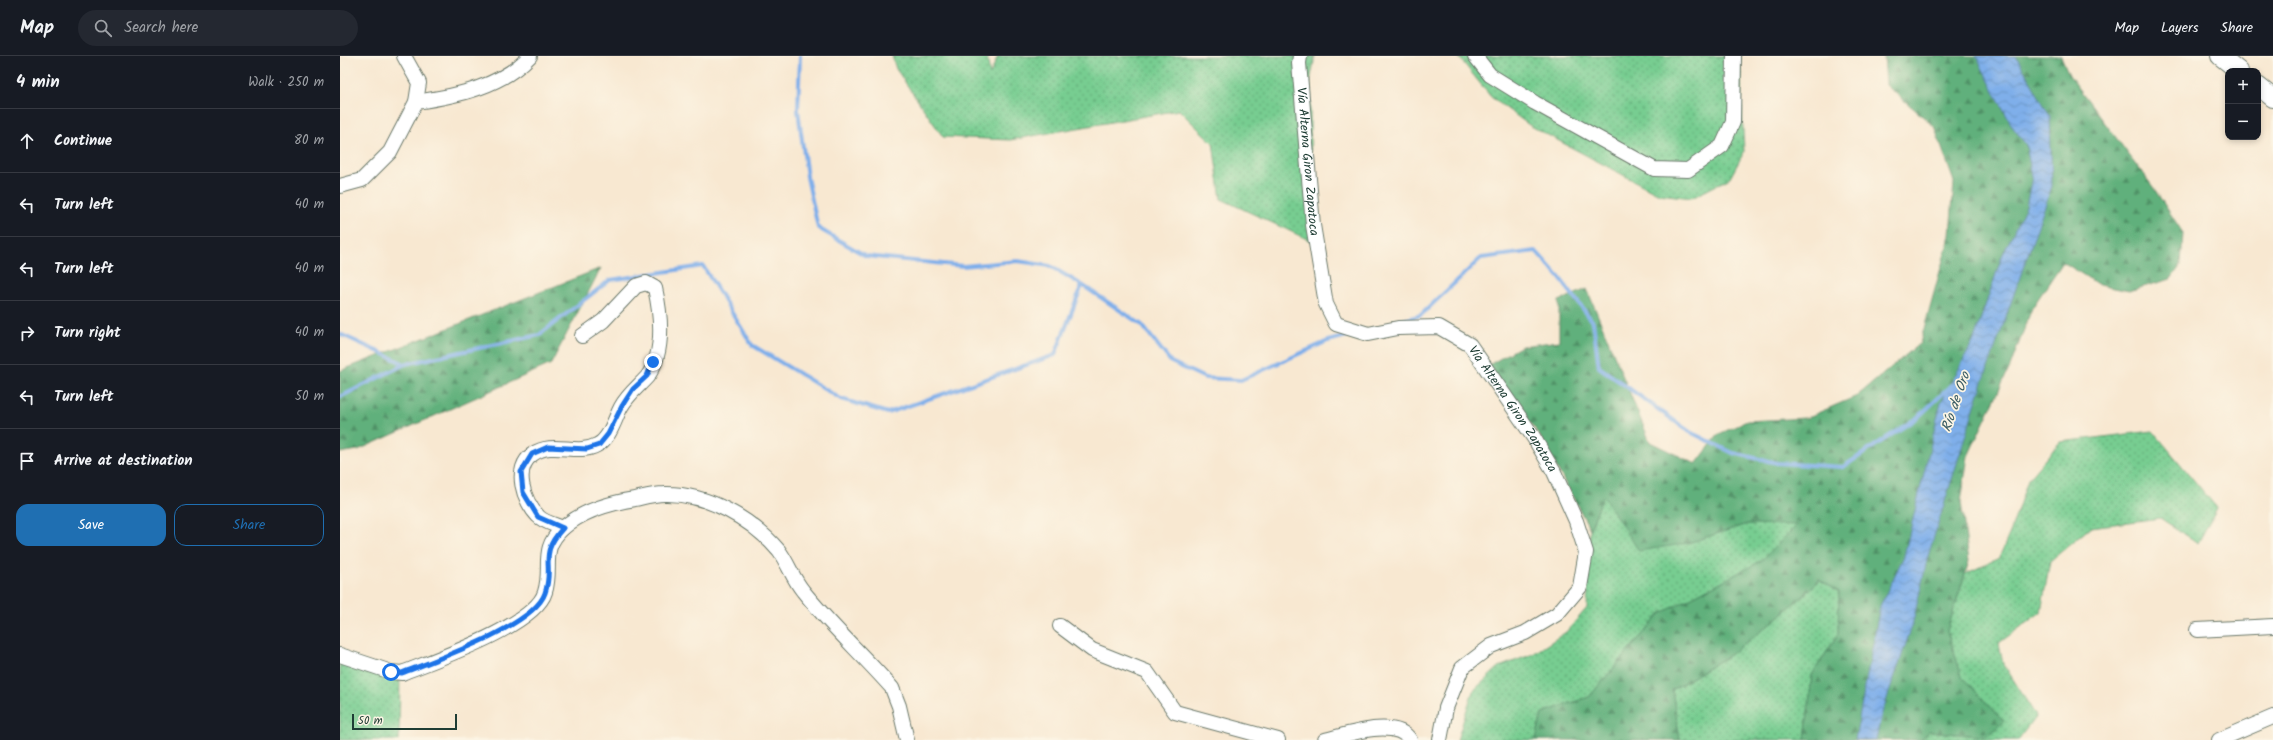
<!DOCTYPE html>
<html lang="en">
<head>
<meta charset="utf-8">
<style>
  :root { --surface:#171b24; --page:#242831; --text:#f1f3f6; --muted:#9ea1a6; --line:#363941; --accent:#1f6fb2 }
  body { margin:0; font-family:Kalam,sans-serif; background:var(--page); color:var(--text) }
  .controls { position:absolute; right:12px; top:12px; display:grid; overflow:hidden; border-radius:8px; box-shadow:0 2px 6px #0003 }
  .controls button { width:36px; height:36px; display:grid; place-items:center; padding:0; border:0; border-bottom:1px solid var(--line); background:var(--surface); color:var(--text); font:20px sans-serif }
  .scale { position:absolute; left:12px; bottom:10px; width:105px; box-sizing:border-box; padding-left:4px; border:2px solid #1f3d34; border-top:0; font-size:11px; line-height:14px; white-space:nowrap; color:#1f3d34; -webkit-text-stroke:3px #fcf5e5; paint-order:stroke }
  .stop { position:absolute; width:12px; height:12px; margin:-9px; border:3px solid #1a73e8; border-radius:50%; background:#fff }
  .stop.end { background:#1a73e8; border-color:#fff; box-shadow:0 1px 4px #0008 }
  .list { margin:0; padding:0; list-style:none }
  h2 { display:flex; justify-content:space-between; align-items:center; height:52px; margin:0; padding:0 16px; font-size:17px }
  h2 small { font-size:13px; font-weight:400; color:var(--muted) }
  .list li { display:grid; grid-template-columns:26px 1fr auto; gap:12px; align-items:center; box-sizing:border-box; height:64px; padding:0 16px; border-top:1px solid var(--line) }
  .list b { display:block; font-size:15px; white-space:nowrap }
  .list em { font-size:13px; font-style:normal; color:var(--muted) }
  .actions { display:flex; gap:8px; padding:12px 16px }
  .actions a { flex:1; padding:9px 0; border:1px solid var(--accent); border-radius:12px; text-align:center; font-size:14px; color:var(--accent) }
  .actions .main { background:var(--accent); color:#fff }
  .icon { flex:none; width:22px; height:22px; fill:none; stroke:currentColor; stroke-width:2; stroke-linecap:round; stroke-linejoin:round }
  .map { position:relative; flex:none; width:1933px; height:684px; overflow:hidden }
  header { display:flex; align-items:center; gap:24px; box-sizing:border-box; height:56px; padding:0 20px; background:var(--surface); border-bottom:1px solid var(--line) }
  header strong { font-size:19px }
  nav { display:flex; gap:22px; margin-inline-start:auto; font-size:14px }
  .search { width:280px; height:36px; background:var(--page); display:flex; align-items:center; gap:10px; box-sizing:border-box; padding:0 14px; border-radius:22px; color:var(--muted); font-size:15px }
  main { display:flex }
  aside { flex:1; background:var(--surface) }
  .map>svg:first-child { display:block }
  .grass { fill:url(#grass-dots); stroke:#4b8562 }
  .forest { fill:url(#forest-firs); stroke:#407658 }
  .water { fill:url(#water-waves); stroke:#4f768f }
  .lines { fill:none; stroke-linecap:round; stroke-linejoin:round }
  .stream { stroke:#7fafea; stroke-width:4 }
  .minor-casing { stroke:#6b796b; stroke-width:16 }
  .major-casing { stroke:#6b796b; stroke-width:20 }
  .minor { stroke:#fff; stroke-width:14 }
  .major { stroke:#fff; stroke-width:18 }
  .route { stroke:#1a73e8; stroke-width:5 }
  .labels { text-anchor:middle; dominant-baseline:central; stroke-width:3.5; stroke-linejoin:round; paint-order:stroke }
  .street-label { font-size:13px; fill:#1f3d34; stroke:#fcf5e5 }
  .water-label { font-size:14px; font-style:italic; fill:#375a62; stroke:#fcf5e5 }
</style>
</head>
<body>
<header>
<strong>Map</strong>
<div class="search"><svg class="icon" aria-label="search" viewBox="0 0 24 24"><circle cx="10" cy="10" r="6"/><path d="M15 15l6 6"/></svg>Search here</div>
<nav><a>Map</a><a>Layers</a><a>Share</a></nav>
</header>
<main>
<aside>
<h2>4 min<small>Walk · 250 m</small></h2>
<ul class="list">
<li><svg class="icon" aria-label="ahead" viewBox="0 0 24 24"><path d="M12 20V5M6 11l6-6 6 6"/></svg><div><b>Continue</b></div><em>80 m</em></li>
<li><svg class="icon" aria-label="left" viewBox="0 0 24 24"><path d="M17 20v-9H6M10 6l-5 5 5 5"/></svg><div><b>Turn left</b></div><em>40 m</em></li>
<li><svg class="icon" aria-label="left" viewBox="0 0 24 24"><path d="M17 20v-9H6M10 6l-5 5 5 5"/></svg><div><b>Turn left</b></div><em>40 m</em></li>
<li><svg class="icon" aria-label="right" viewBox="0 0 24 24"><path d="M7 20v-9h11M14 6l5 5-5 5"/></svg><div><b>Turn right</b></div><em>40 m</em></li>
<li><svg class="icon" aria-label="left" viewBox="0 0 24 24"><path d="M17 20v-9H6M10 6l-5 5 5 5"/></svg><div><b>Turn left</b></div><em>50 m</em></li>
<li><svg class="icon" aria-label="arrive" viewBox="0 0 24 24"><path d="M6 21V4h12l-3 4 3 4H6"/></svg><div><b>Arrive at destination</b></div></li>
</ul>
<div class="actions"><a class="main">Save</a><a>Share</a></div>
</aside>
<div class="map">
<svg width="1933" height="684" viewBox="0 0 1933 684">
  <defs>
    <pattern id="grass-dots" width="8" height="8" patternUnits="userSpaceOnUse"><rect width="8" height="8" fill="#77cd91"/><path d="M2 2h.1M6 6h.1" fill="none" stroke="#61a877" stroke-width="1.8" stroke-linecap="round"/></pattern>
    <pattern id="forest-firs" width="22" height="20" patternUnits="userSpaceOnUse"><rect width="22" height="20" fill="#61b07b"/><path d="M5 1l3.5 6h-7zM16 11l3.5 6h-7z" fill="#4f9066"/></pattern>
    <pattern id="water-waves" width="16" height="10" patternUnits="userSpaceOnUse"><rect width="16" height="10" fill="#7fafea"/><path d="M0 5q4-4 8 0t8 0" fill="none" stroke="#6790be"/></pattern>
  </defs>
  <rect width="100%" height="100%" fill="#fcf5e5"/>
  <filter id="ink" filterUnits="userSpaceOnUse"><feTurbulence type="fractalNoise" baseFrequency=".025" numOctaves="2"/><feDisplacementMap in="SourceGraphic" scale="8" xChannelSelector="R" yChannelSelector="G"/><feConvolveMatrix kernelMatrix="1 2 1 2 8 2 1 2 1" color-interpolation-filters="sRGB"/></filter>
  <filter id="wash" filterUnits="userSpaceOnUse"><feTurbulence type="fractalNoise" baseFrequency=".012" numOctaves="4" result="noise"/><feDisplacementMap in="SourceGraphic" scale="16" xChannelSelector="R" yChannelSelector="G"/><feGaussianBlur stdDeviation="0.9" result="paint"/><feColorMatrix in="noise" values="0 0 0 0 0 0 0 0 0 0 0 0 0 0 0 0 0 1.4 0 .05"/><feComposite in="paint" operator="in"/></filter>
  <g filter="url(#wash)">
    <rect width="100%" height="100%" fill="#f8e8d1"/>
    <g class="grass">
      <path d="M552,0H647L650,19L658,0H975L970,26L971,139L982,190L881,143L873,87L839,54L670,84L603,81L556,13Z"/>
      <path d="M1118,0H1400L1404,96L1390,122L1352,142L1319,138L1189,69L1151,41Z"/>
      <path d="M1813,375L1877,452L1858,487L1820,462L1751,471L1710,505L1701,556L1659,587L1663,607L1696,660L1678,684H1581L1589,675L1647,681L1663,666L1622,621L1607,575L1625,518L1659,502L1671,474L1688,423L1720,386Z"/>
      <path d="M1263,440L1348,487L1407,468H1458L1421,505L1320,558L1249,641L1202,657L1196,684H1117L1133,635L1159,611L1193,598L1226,576L1247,552L1250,473Z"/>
      <path d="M1480,524L1499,536L1498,578L1472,619L1465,684H1340L1332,634L1388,600L1433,566Z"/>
      <path d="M0,604L60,622L59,684H0Z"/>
    </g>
    <g class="forest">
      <path d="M1544,0H1721L1729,19L1813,131L1843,177L1841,209L1831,223L1789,235L1759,229L1723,206L1692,252L1670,311L1628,400L1621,446L1629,505L1607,575L1622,621L1664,665L1647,681L1589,675L1581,684H1465L1472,619L1498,578L1499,536L1480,524L1433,566L1388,600L1332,634L1340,684H1196L1202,657L1249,641L1320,558L1421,505L1457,469L1407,468L1348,487L1299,495L1263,440L1250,473L1198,377L1147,310L1182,290L1219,285V245L1247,233L1310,386L1356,408L1379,378L1407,365L1466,362L1517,340L1580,287L1610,179L1614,126L1594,70L1546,29Z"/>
      <path d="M261,212L211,308L18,394L0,397V315Z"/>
    </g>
    <path class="water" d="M1636,0H1676L1710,60L1712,130L1636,346L1588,500L1572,570L1541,660L1536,684H1515L1540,550L1564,500L1601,346L1633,286L1662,200L1686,150L1692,121L1686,89L1672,70Z"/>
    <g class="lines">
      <g class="stream">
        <path d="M460,0L458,54L467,121L478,172L526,200L623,210L678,205L710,210L742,229"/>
        <path d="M1058,266L1081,259L1141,202L1196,195L1219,221L1253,266L1259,311L1350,376L1393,397L1437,407L1503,411L1578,361L1612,329"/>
        <path d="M0,278L65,308"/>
        <path d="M0,341L65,308L199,279L270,224L363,210L412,289L501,343L548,357L715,299L742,229L802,269L831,306L865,322L901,324L988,285L1014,278"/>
      </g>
    </g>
  </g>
  <g filter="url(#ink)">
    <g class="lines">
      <defs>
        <g id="minor">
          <path id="s1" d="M960,0L959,7L973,169L986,248L996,268L1028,278L1058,272L1099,271L1130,289L1194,382L1214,416L1236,465L1246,496L1240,531L1217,558L1185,577L1151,590L1122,612L1106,652L1100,684"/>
          <path d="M1135,0L1150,19L1195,47L1314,113L1348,114L1382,90L1393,66L1394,0"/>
          <path d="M76,46C116,40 161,31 190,0"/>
          <path d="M0,130L22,124L50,96L76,46L79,27L64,0"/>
          <path d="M223,472C216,469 203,466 198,460C184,446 172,412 193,398C213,384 237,400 257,389C270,383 275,362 281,351C288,338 298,331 307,321C325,297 321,259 315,232L306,227L296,230L263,265L242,280"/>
          <path d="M720,570L752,594L807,616L835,656L938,684"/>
          <path d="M1857,574L1933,570"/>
          <path d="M0,599L51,616L62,617C94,604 195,570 205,536C213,510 199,494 223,472C242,455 270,447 295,443C304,441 315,438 324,438C367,437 412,463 439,495C448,507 453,523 463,535C490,569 523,599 552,632L559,650L567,684"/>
          <path d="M985,684C1006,679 1056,661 1070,684"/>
          <path d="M1879,684L1933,661"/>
        </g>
        <g id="major">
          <path d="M1880,0L1899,15"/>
          <path d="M1918,30L1933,42"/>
        </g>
      </defs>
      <use href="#minor" class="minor-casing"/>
      <use href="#major" class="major-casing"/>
      <use href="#minor" class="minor"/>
      <use href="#major" class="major"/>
    </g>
  </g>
  <g class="lines" filter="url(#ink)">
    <path class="route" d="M51,616L62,617C95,604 194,570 205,537C215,508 197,500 223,472L198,461L183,436L181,416L192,398L208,391L247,393L259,389L268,378L282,350L293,333L307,320L313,306"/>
  </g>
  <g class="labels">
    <g class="street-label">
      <text stroke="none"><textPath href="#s1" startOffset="106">Vía Alterna Giron Zapatoca</textPath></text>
      <text stroke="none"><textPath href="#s1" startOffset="490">Vía Alterna Giron Zapatoca</textPath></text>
    </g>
    <g class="water-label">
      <text transform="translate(1616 346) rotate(-71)">Río de Oro</text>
    </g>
  </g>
</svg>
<div class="controls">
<button>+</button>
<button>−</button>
</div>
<div class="scale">50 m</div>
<div class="stop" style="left:51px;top:616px"></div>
<div class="stop end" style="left:313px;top:306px"></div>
</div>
</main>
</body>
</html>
